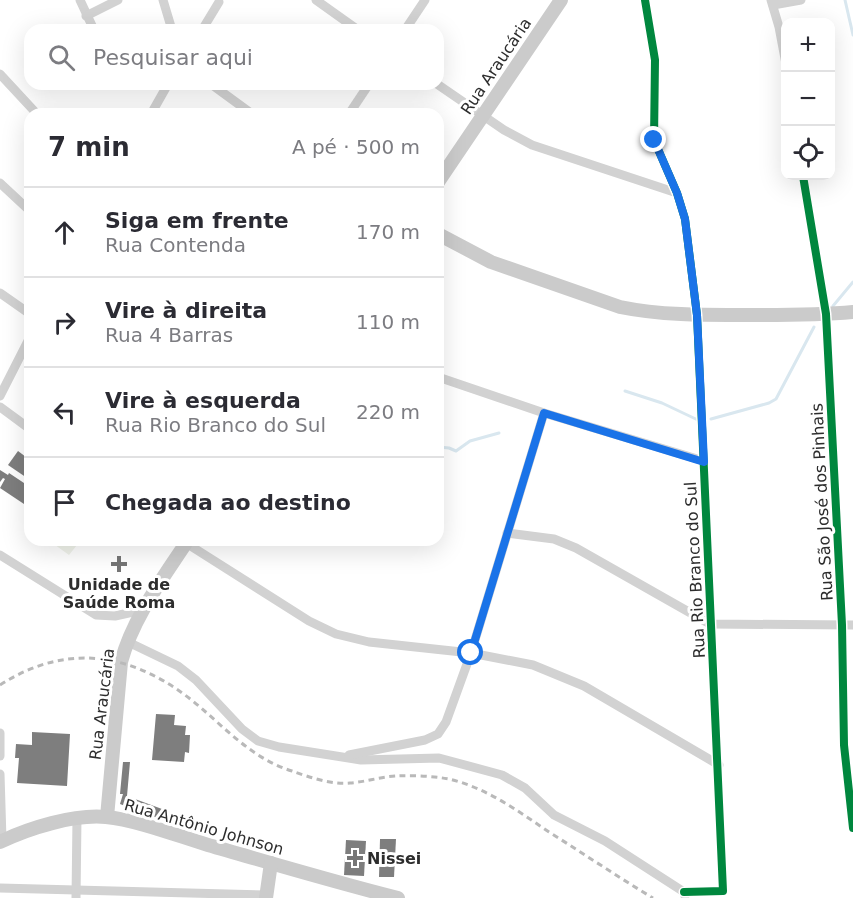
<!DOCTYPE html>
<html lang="pt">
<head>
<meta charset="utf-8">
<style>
  :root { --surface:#fff; --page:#f2f2f3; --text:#2b2b33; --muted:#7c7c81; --line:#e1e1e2 }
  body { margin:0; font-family:"DejaVu Sans",sans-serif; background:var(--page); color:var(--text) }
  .controls { position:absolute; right:18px; top:18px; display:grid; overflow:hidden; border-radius:12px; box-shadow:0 6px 24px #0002 }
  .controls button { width:54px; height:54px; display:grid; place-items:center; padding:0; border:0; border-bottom:2px solid var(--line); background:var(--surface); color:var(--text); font:30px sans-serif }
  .stop { position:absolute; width:18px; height:18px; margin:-14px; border:4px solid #1a73e8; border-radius:50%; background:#fff }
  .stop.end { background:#1a73e8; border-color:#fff; box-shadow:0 2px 6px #0008 }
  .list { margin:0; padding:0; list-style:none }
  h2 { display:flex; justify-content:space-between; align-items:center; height:78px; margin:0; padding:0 24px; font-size:26px }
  h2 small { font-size:20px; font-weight:400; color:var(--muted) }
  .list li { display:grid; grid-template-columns:39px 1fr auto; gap:18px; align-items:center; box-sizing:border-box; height:90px; padding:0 24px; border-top:2px solid var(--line) }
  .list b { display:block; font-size:22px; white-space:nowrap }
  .list p { margin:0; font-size:20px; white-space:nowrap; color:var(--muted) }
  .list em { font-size:20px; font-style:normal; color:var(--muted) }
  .icon { flex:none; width:33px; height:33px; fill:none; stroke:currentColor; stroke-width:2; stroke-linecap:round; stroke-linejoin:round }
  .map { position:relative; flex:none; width:853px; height:898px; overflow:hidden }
  .search { position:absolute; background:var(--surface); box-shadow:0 6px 24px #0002; left:24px; top:24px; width:420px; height:66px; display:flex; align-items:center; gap:15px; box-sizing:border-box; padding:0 21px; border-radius:18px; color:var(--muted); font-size:22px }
  .panel { position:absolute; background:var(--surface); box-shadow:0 6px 24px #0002; left:24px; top:108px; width:420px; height:438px; border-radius:18px }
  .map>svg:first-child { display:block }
  .green { fill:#f0f3eb }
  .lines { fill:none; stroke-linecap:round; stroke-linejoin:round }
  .stream { stroke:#d9e7ef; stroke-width:3 }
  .building { fill:#7e7e7e }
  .street { stroke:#d2d2d2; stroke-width:9 }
  .secondary { stroke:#cbcbcb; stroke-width:14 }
  .rail { stroke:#b9b9b9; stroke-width:3; stroke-dasharray:6 4.5; stroke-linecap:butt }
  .cycleway-casing { stroke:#fff; stroke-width:11 }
  .cycleway { stroke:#00873e; stroke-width:8 }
  .route { stroke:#1a73e8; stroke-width:8 }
  .poi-dot { fill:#767676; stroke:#fff; stroke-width:2 }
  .labels { text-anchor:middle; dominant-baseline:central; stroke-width:6; stroke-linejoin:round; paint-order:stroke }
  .street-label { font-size:16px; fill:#2d2d2d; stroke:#fff }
  .poi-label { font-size:16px; font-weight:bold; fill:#2d2d2d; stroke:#fff }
</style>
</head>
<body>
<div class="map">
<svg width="853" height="898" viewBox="0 0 853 898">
  <rect width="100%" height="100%" fill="#fff"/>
  <path class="green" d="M53,540H81L69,555L51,542Z"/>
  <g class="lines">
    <g class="stream">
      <path d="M845,0L853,35"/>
      <path d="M833,306L853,282"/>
      <path d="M625,391L662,403L700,421"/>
      <path d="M711,419L769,403L776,399L814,327"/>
      <path d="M438,447L449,448L456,451L470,441L499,433"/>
    </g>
  </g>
  <g class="building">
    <path d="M18,451L30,460V480L8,465Z"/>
    <path d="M0,470L8,475L9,473L30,487V508L0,488L5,479L3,478L0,482Z"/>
    <path d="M156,714L175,715L174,725L186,726L185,735H190L189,753L185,752L184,762L152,760Z"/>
    <path d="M32,732L70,734L67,786L17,783L19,758H15L16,744L32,745Z"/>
    <path d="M123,762H130L127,796L197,822L194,832L120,804L123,794H120Z"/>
    <path d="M380,839H396L394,877H379Z"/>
    <path d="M346,840L366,841L364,876L344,875Z"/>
  </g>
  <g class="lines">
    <g class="street">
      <path d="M80,0L94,30"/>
      <path d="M163,0L172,30"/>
      <path d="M316,0L358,30"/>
      <path d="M645,0L655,60L654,140L677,193L685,219L697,315L723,891L684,892"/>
      <path d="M771,0L779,27L786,64"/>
      <path d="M773,5L801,0"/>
      <path d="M86,16L118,0"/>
      <path d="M202,30L219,2"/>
      <path d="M405,30L425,0"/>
      <path d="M0,74L37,114"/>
      <path d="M211,84L252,114"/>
      <path d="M437,84L504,130L532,145L677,193"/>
      <path d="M151,114L168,84"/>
      <path d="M349,114L369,84"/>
      <path d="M803,176L826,314L842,625L844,745L853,828"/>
      <path d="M0,183L30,211"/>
      <path d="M0,293L30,314"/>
      <path d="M438,377L544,413L704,461"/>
      <path d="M0,396L30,337"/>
      <path d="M0,407L30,429"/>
      <path d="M507,533L554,539L576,548L710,624L853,625"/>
      <path d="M188,540L186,543L309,621L336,634L369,642L471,653L533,665L584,686L719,765"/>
      <path d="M0,555L96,615L115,616L142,610"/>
      <path d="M126,641L178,666L196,680L242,729L258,741L279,747L361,760L439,758L502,775L525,788L554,815L605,841L684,892L685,896"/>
      <path d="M0,733V756"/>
      <path d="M349,755L425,740L438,734L446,722L471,653L544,413"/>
      <path d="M0,774L2,840"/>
      <path d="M0,888L266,895"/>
      <path d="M76,898L77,818"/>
    </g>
    <g class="secondary">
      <path d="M438,182L561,0"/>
      <path d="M438,234L491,262L620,307C664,316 710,315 755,315C788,315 820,315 853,312"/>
      <path d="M107,817L121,662C133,618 161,581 186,543L182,540"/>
      <path d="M0,842C29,828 74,814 106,817C137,820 178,836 208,845C271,863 334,882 398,898"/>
      <path d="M266,898L271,863"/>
    </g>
    <path class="rail" d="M0,685C70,640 138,654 200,707C228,731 255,760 292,771C309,777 331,785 350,783C365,782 380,777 395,776C412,775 432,776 449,779C487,788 518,811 549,832C584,854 618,877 653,898"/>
    <defs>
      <g id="cycleway">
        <path d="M645,0L655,60L654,140L677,193L685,219L697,315L723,891L684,892"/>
        <path d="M803,176L826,314L842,625L844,745L853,828"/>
      </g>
    </defs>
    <use href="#cycleway" class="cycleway-casing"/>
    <use href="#cycleway" class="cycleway"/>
  </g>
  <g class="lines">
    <path class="route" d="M471,653L544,413L704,462L697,315L685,219L677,193L654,140"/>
  </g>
  <g class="poi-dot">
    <path d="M116 555h6v6h6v6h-6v6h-6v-6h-6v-6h6z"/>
    <path d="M352 849h6v6h6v6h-6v6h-6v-6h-6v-6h6z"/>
  </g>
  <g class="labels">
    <g class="street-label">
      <text transform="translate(496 66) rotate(-56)">Rua Araucária</text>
      <text transform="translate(822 502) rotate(-93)">Rua São José dos Pinhais</text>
      <text transform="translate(695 570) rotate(-93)">Rua Rio Branco do Sul</text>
      <text transform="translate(102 704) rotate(-83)">Rua Araucária</text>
      <text transform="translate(204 827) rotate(16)">Rua Antônio Johnson</text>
    </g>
    <g class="poi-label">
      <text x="119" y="584">Unidade de<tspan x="119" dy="18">Saúde Roma</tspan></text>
      <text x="367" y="858" text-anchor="start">Nissei</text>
    </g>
  </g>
</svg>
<div class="controls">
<button>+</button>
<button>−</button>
<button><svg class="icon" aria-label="locate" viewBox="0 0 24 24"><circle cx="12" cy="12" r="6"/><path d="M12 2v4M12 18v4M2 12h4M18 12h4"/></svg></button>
</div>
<div class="stop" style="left:471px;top:653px"></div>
<div class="stop end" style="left:654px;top:140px"></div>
<div class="search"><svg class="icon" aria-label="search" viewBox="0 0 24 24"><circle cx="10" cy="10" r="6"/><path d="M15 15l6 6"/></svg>Pesquisar aqui</div>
<section class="panel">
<h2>7 min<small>A pé · 500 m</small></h2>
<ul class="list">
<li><svg class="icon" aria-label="ahead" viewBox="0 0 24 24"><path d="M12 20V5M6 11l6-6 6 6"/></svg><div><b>Siga em frente</b><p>Rua Contenda</p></div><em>170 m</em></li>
<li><svg class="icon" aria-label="right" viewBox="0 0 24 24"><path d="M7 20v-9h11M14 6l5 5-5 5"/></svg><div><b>Vire à direita</b><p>Rua 4 Barras</p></div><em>110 m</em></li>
<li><svg class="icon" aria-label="left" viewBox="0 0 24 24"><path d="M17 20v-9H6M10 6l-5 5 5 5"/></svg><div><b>Vire à esquerda</b><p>Rua Rio Branco do Sul</p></div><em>220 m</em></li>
<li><svg class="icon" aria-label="arrive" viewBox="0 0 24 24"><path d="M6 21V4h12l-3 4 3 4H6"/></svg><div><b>Chegada ao destino</b></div></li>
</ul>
</section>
</div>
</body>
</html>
